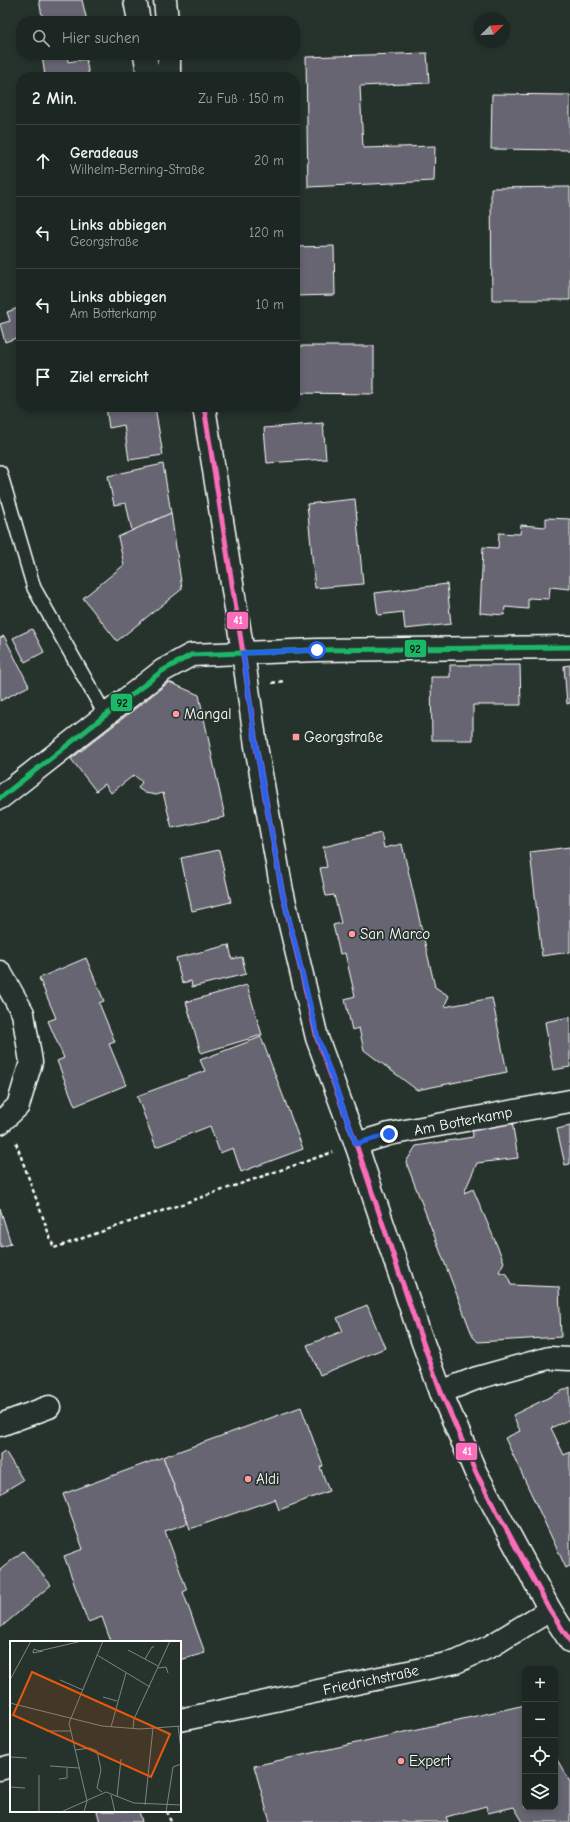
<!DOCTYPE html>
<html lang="de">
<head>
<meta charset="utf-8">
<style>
  :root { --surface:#1c2622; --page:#29322f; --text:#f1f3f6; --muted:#a0a5a5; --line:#3a4340 }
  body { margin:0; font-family:"Comic Neue",sans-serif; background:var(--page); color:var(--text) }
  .controls { position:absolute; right:12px; bottom:12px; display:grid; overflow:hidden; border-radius:8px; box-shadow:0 2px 6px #0003 }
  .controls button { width:36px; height:36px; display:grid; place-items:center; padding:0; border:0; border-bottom:1px solid var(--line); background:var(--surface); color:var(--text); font:20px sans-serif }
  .compass { position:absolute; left:474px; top:12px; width:36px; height:36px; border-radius:50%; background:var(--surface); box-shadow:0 2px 6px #0003; rotate:66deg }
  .stop { position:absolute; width:12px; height:12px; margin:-9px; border:3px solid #2563eb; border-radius:50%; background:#fff }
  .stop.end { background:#2563eb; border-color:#fff; box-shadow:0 1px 4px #0008 }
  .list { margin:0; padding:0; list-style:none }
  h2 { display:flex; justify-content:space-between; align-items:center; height:52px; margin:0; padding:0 16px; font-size:17px }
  h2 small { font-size:13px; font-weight:400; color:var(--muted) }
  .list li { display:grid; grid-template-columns:26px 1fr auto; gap:12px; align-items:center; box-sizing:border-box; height:72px; padding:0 16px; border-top:1px solid var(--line) }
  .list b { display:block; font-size:15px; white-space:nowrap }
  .list p { margin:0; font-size:13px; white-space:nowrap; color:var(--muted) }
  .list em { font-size:13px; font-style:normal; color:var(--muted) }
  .icon { flex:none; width:22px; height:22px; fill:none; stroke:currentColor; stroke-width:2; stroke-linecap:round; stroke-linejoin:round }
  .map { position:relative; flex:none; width:570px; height:1822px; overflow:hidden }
  .search { position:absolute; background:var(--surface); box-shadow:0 2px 6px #0003; left:16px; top:16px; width:284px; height:44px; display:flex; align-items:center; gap:10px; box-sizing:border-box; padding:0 14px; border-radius:16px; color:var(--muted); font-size:15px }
  .panel { position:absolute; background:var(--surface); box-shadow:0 2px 6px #0003; left:16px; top:72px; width:284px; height:340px; border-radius:16px }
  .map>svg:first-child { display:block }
  .building { fill:#666571; stroke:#fff }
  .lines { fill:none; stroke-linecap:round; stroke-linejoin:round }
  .service-casing { stroke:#fff; stroke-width:16 }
  .minor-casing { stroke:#fff; stroke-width:25 }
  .secondary-casing { stroke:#fff; stroke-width:25 }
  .path { stroke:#fff; stroke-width:2.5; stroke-dasharray:4 3; stroke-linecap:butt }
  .service { stroke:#26332d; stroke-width:13 }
  .minor { stroke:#26332d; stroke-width:22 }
  .secondary { stroke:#26332d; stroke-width:22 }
  .bus-1-casing { stroke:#26332d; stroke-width:8 }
  .bus-2-casing { stroke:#26332d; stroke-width:8 }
  .bus-1 { stroke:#fb6dba; stroke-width:5 }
  .bus-2 { stroke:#1ab867; stroke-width:5 }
  .route { stroke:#2563eb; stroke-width:5 }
  .poi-dot { fill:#ff9aa2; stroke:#26332d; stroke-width:1.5 }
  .labels { text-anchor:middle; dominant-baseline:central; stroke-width:3.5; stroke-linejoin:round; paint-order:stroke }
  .poi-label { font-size:15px; fill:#fff; stroke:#26332d; text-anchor:start }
  .street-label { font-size:15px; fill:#fff; stroke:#26332d }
  .inset-road { fill:none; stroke:#7d8581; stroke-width:1 }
  .view { fill:#e8590c; fill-opacity:0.15; stroke:#e8590c; stroke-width:2 }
  .inset-edge { fill:none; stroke:#fff; stroke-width:2 }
  .line-badge { stroke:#26332d; stroke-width:1.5 }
  .badge-label { font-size:11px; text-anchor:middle; font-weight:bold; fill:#fff }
  .pale-badge-label { font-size:11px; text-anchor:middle; font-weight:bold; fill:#111 }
</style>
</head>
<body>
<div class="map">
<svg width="570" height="1822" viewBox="0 0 570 1822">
  <rect width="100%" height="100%" fill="#26332d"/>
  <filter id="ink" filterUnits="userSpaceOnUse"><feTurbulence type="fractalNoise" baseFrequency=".025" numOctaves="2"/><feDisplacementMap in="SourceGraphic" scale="8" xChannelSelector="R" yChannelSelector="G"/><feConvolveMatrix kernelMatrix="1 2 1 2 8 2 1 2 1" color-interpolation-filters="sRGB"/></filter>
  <g filter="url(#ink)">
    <g class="building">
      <path d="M39,0H82L87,21H43Z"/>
      <path d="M427,53L429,83L360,86L363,148L435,146L434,181L308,187L306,57Z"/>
      <path d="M42,55H67L68,62L86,59L89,77H42L45,76Z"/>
      <path d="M492,94L570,95V150L491,149Z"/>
      <path d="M570,187V300H492L491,188Z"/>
      <path d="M334,246L335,295L295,296V247Z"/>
      <path d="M21,307V348L20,349L16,338L5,342L0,324L10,321L7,312Z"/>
      <path d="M295,346H374V394L295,393Z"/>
      <path d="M106,407H155L163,455L129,460L124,425L109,428Z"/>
      <path d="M323,423L326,459L267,463L264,428Z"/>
      <path d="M163,464L171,513L132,531L126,503L114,505L108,476Z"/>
      <path d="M355,499L363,584L315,588L307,504Z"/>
      <path d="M171,513L182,589L117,641L83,598L124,565L118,537Z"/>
      <path d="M546,518L570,519V589L550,587L549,599L528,598V609L505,607L504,615L480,613L483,547L498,548L499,533L520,534L521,525L546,527Z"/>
      <path d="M447,584L451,624L405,629L403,612L378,615L375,593Z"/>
      <path d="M32,629L44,652L25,662L13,638Z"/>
      <path d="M4,636L29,686L0,701V638Z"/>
      <path d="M450,665H520L521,705H473V740H432L431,677H450Z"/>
      <path d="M570,665V703L567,704L564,666Z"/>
      <path d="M169,682L199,695L225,817L172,828L163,793L156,795L145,793L138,788L142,782L134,775L111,793L105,784L96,791L71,759Z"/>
      <path d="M381,833L384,848L402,844L435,987L449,996L444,1007L492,998L507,1072L417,1090L364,1050L359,1028L352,1030L345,999L355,996L345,953L340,954L333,925L341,923L334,895L326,896L320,868L327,867L323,847Z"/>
      <path d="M570,847V952L542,956L530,852Z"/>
      <path d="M219,850L231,902L192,911L181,858Z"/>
      <path d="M229,945L232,959L242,957L246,974L192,987L191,981L182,983L176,958Z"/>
      <path d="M86,958L104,1001L99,1003L115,1042L109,1044L126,1085L75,1106L57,1061L64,1058L48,1021L56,1018L39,978Z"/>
      <path d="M247,985L262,1035L201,1053L186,1002Z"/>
      <path d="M570,1017V1067L553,1070L545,1022Z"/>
      <path d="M261,1037L303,1149L241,1172L233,1148L220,1153L210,1126L156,1147L137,1096L205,1071L200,1060Z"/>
      <path d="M512,1121L518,1158L477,1163L464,1193L473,1189L504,1262L499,1272L507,1274L511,1285L559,1287L561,1337L478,1342L473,1337L406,1162L416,1146L473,1137L472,1127Z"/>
      <path d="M570,1126V1164L565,1165L557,1129Z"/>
      <path d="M0,1208L11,1244L0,1247Z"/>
      <path d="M367,1305L385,1348L320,1375L307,1345L343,1331L337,1318Z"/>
      <path d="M570,1387V1419L551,1428L564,1455L570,1452V1566L566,1568L505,1438L520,1431L513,1415Z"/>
      <path d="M301,1407L323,1466L320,1467L329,1491L279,1510L275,1499L190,1529L163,1457Z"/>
      <path d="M5,1451L23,1480L0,1494V1454Z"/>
      <path d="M163,1457L188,1523L165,1531L187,1590L183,1592L205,1653L180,1660V1642H111L102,1617L88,1622L64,1556L83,1549L63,1494Z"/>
      <path d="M23,1551L51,1585L0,1628V1570Z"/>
      <path d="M525,1705V1807H555V1756L570,1782V1822H523L514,1807L488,1813L486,1806L446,1817L448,1822H270L254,1766Z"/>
      <path d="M97,1811H139L142,1822H100Z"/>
    </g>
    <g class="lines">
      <defs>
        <path id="service" d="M0,472L34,588L106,716"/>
        <g id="minor">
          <path d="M0,798L162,671L191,655L317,650L570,647"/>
          <path d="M0,972L23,1013L31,1062L18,1106L0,1123"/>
          <path d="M356,1144L389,1134L570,1101"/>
          <path d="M441,1392L477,1378L549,1358L570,1359"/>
          <path d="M0,1425L49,1407"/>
          <path d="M180,1720L456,1662L491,1646L550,1610"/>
          <path d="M0,1769L11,1766"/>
        </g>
        <g id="secondary">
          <path d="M135,0L139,21"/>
          <path d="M165,0L167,21"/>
          <path d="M145,55L149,77"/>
          <path d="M169,77V55"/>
          <path d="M204,407L243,653L256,746L282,891L317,1038L356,1144L418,1329L441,1392L476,1473L550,1610L570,1641"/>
        </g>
      </defs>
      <use href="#service" class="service-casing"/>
      <use href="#minor" class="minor-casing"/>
      <use href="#secondary" class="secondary-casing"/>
      <g class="path">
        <path d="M272,683L284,681"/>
        <path d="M16,1143L54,1248L333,1152"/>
        <path d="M167,1811L171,1822"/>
      </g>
      <use href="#service" class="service"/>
      <use href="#minor" class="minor"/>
      <use href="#secondary" class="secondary"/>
      <defs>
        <path id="bus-1" d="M204,407L243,653L256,746L282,891L317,1038L356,1144L418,1329L441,1392L476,1473L550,1610L570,1641"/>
        <path id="bus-2" d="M0,798L162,671L191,655L317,650L570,647"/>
      </defs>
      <use href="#bus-1" class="bus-1-casing"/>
      <use href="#bus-2" class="bus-2-casing"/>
      <use href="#bus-1" class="bus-1"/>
      <use href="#bus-2" class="bus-2"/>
    </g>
  </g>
  <g class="lines" filter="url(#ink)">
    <path class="route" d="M317,650L243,653L256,746L282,891L318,1038L356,1144L389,1134"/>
  </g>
  <g class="poi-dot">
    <circle cx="176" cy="714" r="4"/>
    <rect x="292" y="733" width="8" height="8" rx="2"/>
    <circle cx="352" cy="934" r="4"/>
    <circle cx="248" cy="1479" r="4"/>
    <circle cx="401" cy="1761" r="4"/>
  </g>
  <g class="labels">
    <g class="poi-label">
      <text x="184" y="714">Mangal</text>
      <text x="304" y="737">Georgstraße</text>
      <text x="360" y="934">San Marco</text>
      <text x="256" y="1479">Aldi</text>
      <text x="409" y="1761">Expert</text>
    </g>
    <g class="street-label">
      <text transform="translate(463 1121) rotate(-11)">Am Botterkamp</text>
      <text transform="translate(371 1680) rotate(-12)">Friedrichstraße</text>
    </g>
  </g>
  <g transform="translate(10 1641)">
    <rect width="171" height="171" fill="#26332d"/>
    <path class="inset-road" d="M118,9L148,25M33,10L23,12V11L24,8L29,10L72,0M87,14L140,46M135,18L142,6H144M148,27L156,26L158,32M0,39L21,0M50,39L73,49M93,56L107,60M0,62L92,85L130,88L171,85M168,85L171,109M101,86L116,32M123,88L124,78L160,0M37,90H61M65,109L80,107L87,110L91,129L87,147L92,151M0,116L17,117M40,125L69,127M29,134V171M49,138L57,137V127M0,146L15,147M101,154L105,171M107,156L111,118M135,164L143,87M51,171L96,151L124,162L171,164M74,171L77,160L59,82L93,0M156,171L163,126L171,123"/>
    <path class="view" d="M22,31L160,93L141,136L3,74Z"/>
    <rect width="171" height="171" class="inset-edge"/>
  </g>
  <g class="line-badge">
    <rect x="226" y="611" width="23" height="19" rx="4" fill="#fb6dba"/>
    <rect x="404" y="639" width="23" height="19" rx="4" fill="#1ab867"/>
    <rect x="110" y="693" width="23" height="19" rx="4" fill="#1ab867"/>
    <rect x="455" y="1442" width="23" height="19" rx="4" fill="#fb6dba"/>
  </g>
  <g class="badge-label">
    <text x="238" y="624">41</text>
    <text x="467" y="1455">41</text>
  </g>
  <g class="pale-badge-label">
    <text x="415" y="653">92</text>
    <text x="122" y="707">92</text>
  </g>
</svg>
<div class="controls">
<button>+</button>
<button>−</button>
<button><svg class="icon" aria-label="locate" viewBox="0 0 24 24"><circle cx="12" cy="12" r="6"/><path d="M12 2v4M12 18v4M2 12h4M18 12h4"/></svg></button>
<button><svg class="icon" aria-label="layers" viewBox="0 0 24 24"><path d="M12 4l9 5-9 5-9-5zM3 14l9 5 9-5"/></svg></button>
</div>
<svg class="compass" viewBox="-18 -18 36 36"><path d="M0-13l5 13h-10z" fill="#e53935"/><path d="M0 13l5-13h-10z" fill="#a0a5a5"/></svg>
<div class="stop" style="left:317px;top:650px"></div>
<div class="stop end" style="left:389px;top:1134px"></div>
<div class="search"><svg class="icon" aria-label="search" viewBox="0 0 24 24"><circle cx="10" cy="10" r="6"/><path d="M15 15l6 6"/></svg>Hier suchen</div>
<section class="panel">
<h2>2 Min.<small>Zu Fuß · 150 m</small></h2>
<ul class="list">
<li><svg class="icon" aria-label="ahead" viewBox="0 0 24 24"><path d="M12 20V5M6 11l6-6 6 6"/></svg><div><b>Geradeaus</b><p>Wilhelm-Berning-Straße</p></div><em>20 m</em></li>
<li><svg class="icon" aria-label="left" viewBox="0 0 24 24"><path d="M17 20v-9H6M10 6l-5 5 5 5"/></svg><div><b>Links abbiegen</b><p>Georgstraße</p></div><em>120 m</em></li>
<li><svg class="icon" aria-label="left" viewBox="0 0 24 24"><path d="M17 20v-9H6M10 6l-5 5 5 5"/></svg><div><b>Links abbiegen</b><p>Am Botterkamp</p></div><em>10 m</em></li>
<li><svg class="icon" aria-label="arrive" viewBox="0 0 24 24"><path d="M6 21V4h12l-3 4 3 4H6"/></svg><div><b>Ziel erreicht</b></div></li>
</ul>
</section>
</div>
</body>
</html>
